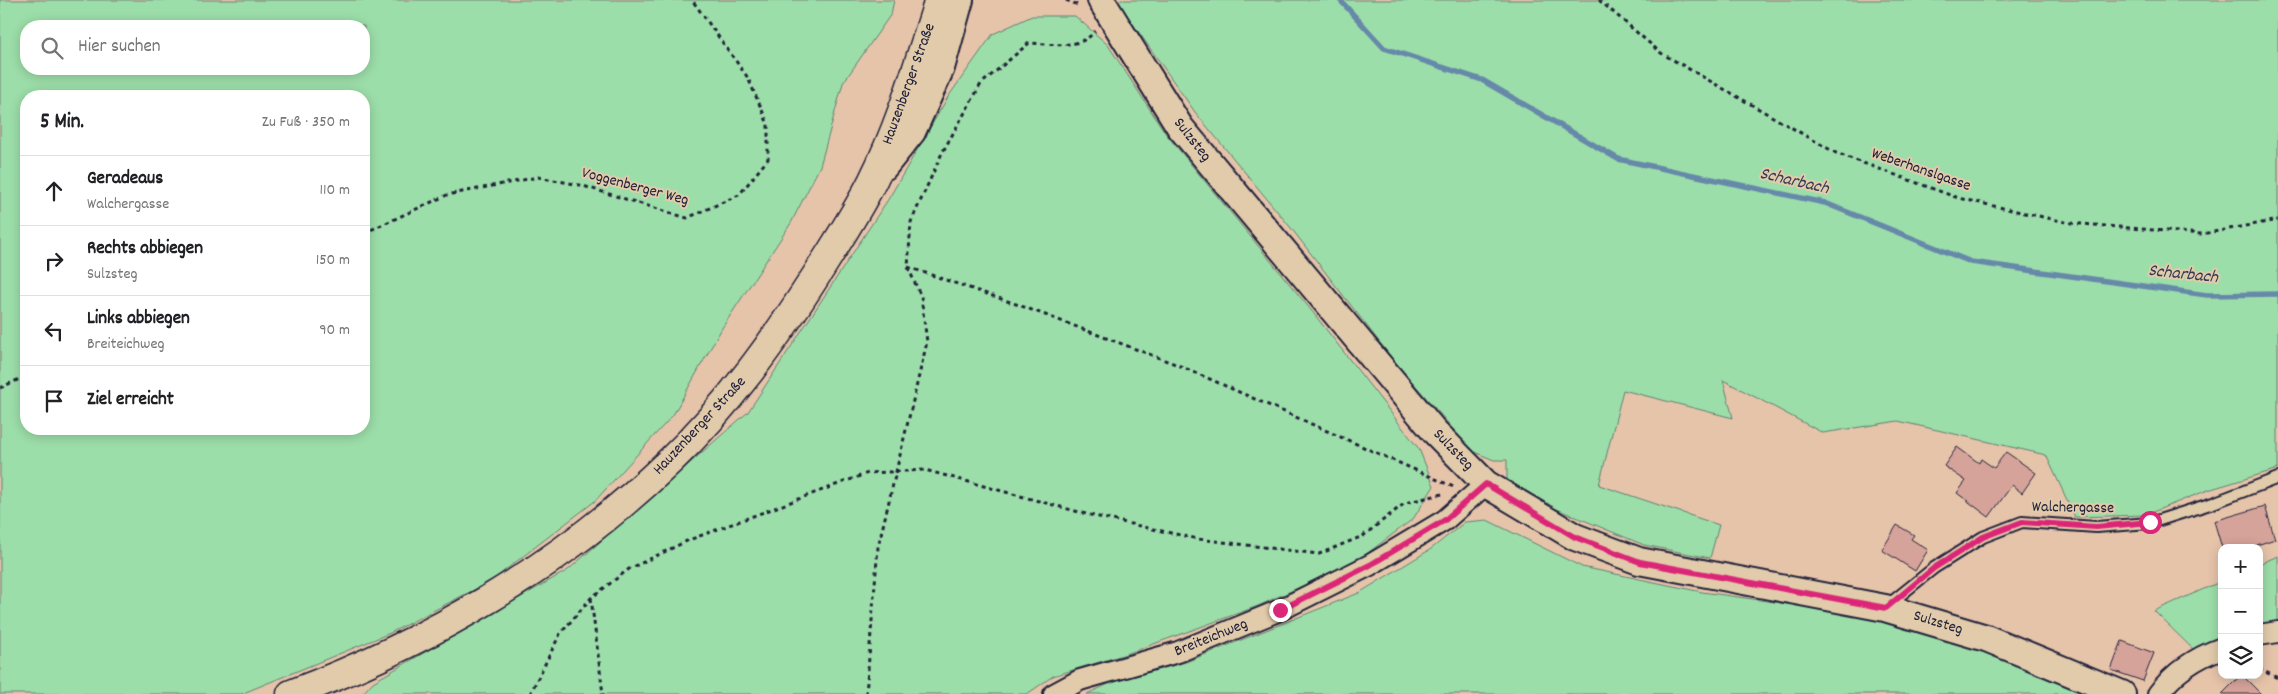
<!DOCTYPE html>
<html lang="de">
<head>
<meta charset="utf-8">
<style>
  :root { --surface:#fff; --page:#f2f2f2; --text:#202124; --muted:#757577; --line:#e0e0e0 }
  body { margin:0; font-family:Dekko,sans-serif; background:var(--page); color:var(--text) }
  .controls { position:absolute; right:15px; bottom:15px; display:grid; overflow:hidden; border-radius:10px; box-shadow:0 2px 12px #0003 }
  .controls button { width:45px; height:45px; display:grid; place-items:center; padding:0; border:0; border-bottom:1px solid var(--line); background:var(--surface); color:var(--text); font:25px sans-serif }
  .stop { position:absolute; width:15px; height:15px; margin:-11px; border:4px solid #db2777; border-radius:50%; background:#fff }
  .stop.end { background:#db2777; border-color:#fff; box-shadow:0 1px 5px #0008 }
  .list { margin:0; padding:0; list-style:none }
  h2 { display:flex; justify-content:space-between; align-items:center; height:65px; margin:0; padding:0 20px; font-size:21px }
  h2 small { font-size:16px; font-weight:400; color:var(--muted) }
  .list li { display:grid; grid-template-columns:32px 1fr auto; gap:15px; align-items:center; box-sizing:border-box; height:70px; padding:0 20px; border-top:1px solid var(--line) }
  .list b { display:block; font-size:19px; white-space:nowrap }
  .list p { margin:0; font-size:16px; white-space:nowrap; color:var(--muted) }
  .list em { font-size:16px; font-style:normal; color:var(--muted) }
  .icon { flex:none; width:28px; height:28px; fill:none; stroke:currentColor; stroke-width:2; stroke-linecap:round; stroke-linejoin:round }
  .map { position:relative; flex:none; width:2278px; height:694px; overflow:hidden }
  .search { position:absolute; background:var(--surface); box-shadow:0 2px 12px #0003; left:20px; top:20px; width:350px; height:55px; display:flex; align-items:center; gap:12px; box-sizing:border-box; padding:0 18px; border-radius:20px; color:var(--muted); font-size:19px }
  .panel { position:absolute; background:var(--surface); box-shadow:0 2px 12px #0003; left:20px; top:90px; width:350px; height:345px; border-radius:20px }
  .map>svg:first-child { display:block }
  .green { fill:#9cdea9; stroke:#5f8072; fill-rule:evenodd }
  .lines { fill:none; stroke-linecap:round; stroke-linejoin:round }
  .stream { stroke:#6689a9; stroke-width:5.5 }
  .building { fill:#d6a39a; stroke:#22223b }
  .service-casing { stroke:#22223b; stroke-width:14 }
  .minor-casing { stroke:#22223b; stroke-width:24 }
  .tertiary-casing { stroke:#22223b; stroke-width:30 }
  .secondary-casing { stroke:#22223b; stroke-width:31 }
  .path { stroke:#22223b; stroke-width:3; stroke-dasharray:4 4; stroke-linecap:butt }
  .service { stroke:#e2cbab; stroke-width:10 }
  .minor { stroke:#e2cbab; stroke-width:20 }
  .tertiary { stroke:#e2cbab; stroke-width:26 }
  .secondary { stroke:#e2cbab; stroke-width:28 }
  .route { stroke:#db2777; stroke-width:6 }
  .labels { text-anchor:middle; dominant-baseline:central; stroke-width:4; stroke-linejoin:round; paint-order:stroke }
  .street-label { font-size:16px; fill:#22223b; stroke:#e2cbab }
  .water-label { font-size:18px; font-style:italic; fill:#333c56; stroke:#e2cbab }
</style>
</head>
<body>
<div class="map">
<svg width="2278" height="694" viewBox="0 0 2278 694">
  <rect width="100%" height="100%" fill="#e6c4aa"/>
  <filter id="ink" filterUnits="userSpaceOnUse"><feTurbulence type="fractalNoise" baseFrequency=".02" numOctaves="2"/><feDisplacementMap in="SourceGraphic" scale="10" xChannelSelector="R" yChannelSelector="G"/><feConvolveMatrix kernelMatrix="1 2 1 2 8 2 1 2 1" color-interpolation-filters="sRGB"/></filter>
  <g filter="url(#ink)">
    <g class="green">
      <path d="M0,0H894L891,14L843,83L820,166L791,223L722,328L673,415L595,501L491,581L390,633L241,694H0ZM26,26H364V69H26ZM26,96H364V429H26Z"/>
      <path d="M1116,0H2278V469L2208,490L2145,515L2075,517L2046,455L1898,421L1823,433L1723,380L1733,418L1623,390L1599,485L1719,525L1710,558L1644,545L1547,505L1507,480V460H1494L1472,451L1391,357L1291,228L1195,112Z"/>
      <path d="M1032,16H1075L1108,45L1166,134L1311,310L1419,449L1434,486L1413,519L1357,561L1258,606L1126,654L1053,676L1027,694H362L373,682L568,570L748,412L889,198L948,97L993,34Z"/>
      <path d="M1487,520L1582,567L1702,592L1839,611L1956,639L2088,694H1087L1115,681L1186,662L1359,593L1431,549L1465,522Z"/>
      <path d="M2278,556V632L2259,635V564Z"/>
      <path d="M2222,581V648L2200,656L2154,611Z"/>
    </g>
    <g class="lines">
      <path class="stream" d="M1340,0L1384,48L1482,80L1618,159L1825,203L1971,262L2207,295L2278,294"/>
    </g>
    <g class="building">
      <path d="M1957,447L1979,463L1981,459L1994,468L2006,452L2036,473L2022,493L2012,485L1989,517L1957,493L1966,481L1944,466Z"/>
      <path d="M2265,506L2275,539L2248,548H2222L2214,521Z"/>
      <path d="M1897,525L1914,535L1911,539L1928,550L1915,571L1882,550Z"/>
      <path d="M2122,641L2154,653L2143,681L2111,670Z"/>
      <path d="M2242,675L2261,694H2222L2241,675Z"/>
    </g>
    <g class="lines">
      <defs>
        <path id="service" d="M1888,605L1934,568L1983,537L2022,522L2096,527L2150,523L2213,503L2278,478"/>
        <g id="minor">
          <path d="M2259,635L2278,632"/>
          <path d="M1054,694L1080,680L1178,652L1280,610L1370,565L1445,520L1486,484"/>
          <path d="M2158,694C2174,672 2197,657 2222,648"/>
        </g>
        <g id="tertiary">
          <path d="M1101,0L1180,127L1435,432L1486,484L1575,537L1639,561L1885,608L1986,638L2122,694"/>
          <path d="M884,167L912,132L941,68L960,0"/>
        </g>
        <path id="secondary" d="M291,694C430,642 562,565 669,462C728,406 776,339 819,271C837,242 857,212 872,182C901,124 919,61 939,0"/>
      </defs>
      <use href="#service" class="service-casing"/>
      <use href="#minor" class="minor-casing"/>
      <use href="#tertiary" class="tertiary-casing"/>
      <use href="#secondary" class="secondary-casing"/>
      <g class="path">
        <path d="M1066,0L1080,6"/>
        <path d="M1599,0L1661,53L1836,153L1958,198L2070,223L2202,234L2278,220"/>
        <path d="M364,233L447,195L538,177L580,185L687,218L739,195L768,159V124L748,78L692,0"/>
        <path d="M908,267L1016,304L1178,365L1456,488"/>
        <path d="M0,388L26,376"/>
        <path d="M591,598L603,694"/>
        <path d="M2259,669L2278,678"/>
        <path d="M530,694L560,634L591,598L629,569L689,540L868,473L925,470L1090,515L1198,539L1319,554L1363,536L1405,503L1446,493"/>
        <path d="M866,694L878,547L927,342L921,297L908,267L911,222L942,153L981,84L1029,43C1052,44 1080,50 1095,31"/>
      </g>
      <use href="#service" class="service"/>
      <use href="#minor" class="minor"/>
      <use href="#tertiary" class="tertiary"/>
      <use href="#secondary" class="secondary"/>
    </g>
  </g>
  <g class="lines" filter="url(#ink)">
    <path class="route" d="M1280,610L1370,565L1445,520L1486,484L1575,537L1640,562L1886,608L1934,568L1983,537L2022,522L2096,527L2150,522"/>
  </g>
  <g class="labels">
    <g class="street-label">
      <text transform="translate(909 84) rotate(-70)">Hauzenberger Straße</text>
      <text transform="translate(1192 140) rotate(52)">Sulzsteg</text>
      <text transform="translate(1921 170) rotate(19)">Weberhanslgasse</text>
      <text transform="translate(635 187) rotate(15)">Voggenberger Weg</text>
      <text transform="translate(700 426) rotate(-47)">Hauzenberger Straße</text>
      <text transform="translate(1453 450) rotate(46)">Sulzsteg</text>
      <text transform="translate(2073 508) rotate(1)">Walchergasse</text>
      <text transform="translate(1938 623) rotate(17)">Sulzsteg</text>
      <text transform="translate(1211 638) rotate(-22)">Breiteichweg</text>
    </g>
    <g class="water-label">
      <text transform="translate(1794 182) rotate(13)">Scharbach</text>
      <text transform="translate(2183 275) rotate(6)">Scharbach</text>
    </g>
  </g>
</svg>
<div class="controls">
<button>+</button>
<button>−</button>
<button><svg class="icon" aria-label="layers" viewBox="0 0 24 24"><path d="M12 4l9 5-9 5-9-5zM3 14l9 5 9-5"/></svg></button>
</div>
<div class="stop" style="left:2150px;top:522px"></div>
<div class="stop end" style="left:1280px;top:610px"></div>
<div class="search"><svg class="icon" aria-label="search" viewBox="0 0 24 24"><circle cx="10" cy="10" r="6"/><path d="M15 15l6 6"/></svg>Hier suchen</div>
<section class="panel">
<h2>5 Min.<small>Zu Fuß · 350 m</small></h2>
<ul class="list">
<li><svg class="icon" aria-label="ahead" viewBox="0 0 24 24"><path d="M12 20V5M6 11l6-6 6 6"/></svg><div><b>Geradeaus</b><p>Walchergasse</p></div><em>110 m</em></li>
<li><svg class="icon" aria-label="right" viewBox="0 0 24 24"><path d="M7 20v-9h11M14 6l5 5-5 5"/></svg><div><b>Rechts abbiegen</b><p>Sulzsteg</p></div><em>150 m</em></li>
<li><svg class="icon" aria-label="left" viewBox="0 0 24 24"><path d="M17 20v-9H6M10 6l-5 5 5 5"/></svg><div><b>Links abbiegen</b><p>Breiteichweg</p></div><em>90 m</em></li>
<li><svg class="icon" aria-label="arrive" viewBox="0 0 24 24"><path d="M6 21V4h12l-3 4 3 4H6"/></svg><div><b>Ziel erreicht</b></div></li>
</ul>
</section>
</div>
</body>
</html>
